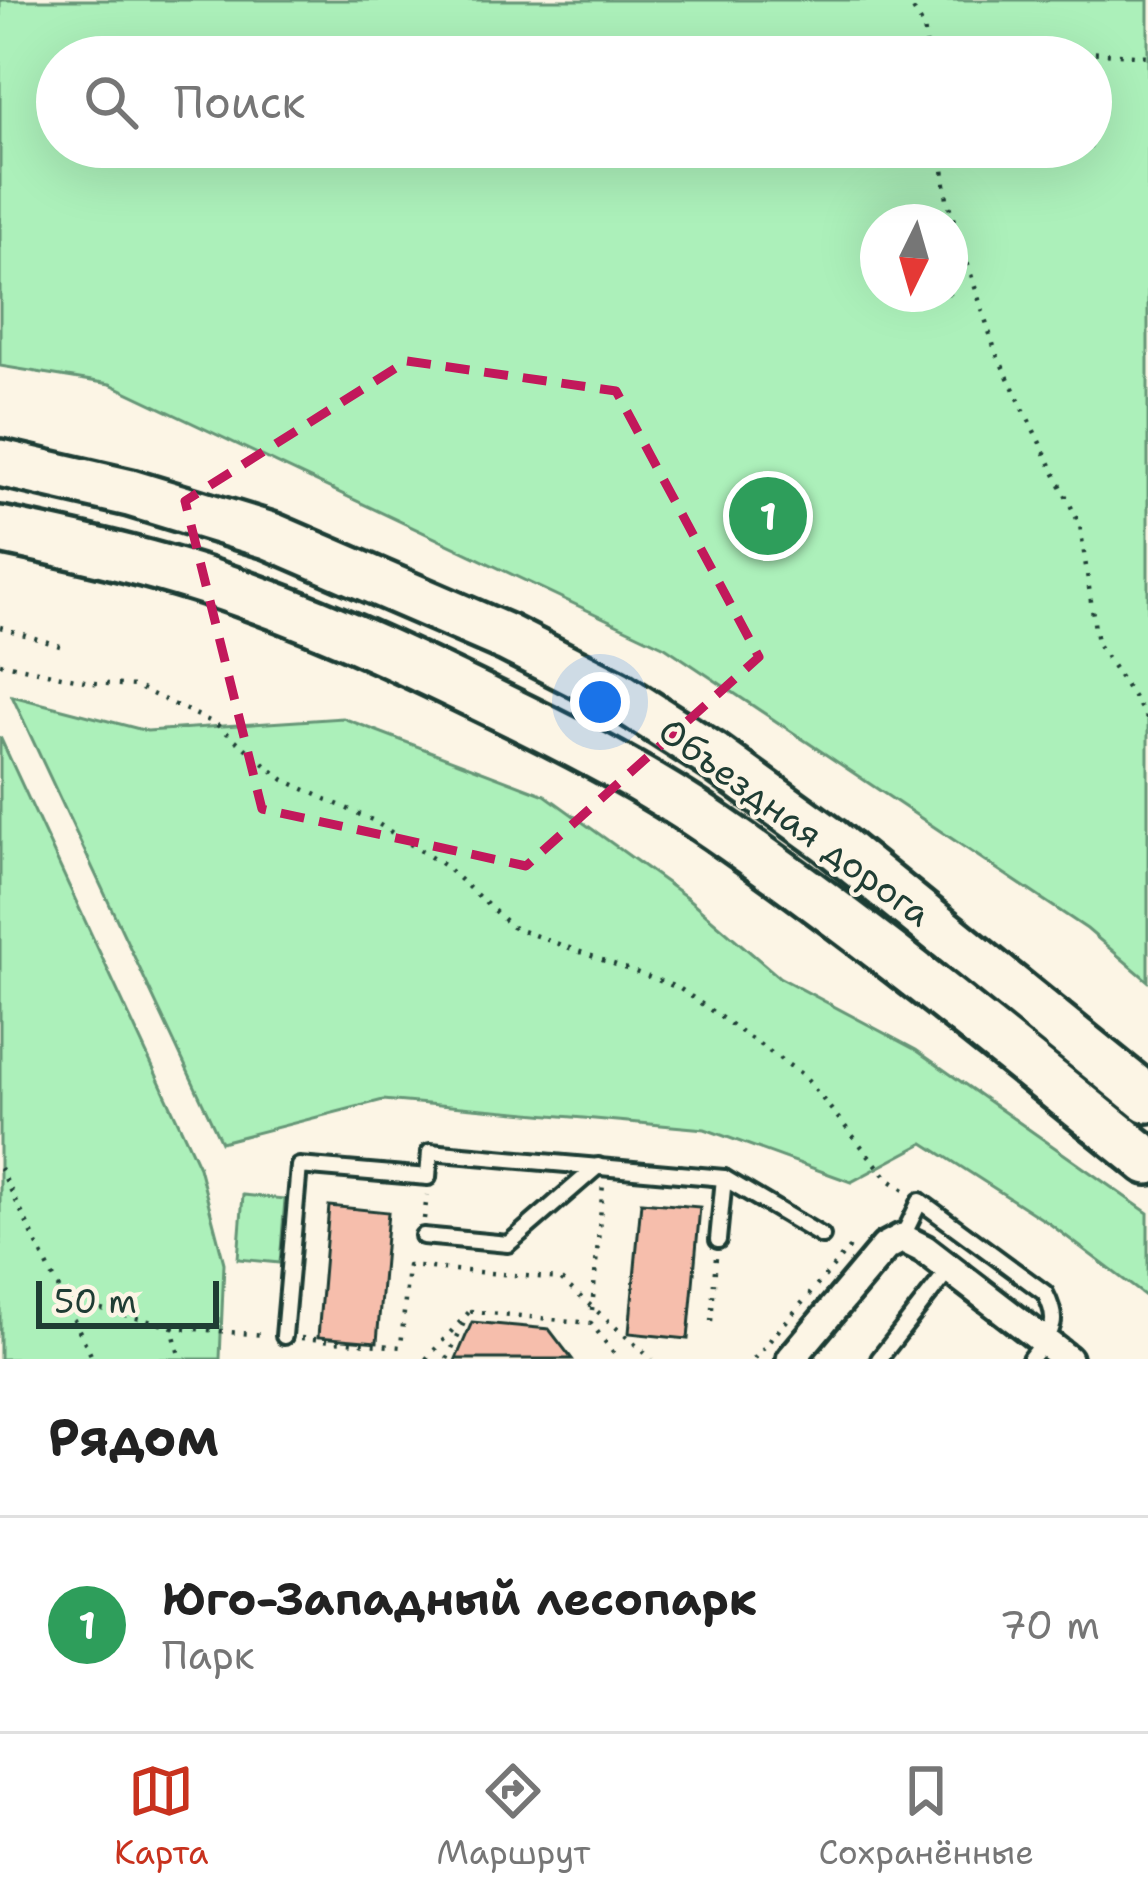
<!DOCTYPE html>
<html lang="ru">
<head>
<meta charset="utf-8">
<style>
  :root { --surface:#fff; --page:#f6f6f6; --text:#222; --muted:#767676; --line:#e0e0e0; --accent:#c8321e }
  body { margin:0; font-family:"Shantell Sans",sans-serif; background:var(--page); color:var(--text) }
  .compass { position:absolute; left:860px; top:204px; width:108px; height:108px; border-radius:50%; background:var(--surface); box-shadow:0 12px 48px #0002; rotate:185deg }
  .scale { position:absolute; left:36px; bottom:30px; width:183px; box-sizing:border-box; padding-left:12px; border:6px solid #1f3d34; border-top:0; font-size:33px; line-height:42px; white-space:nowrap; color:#1f3d34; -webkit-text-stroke:9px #fcf5e5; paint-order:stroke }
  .you { position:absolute; left:600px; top:702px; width:42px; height:42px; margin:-30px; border:9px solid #fff; border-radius:50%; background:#1a73e8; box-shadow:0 0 0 18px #1a73e833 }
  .badge { display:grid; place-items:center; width:78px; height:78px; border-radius:50%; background:var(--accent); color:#fff; font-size:39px; font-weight:700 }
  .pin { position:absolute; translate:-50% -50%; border:6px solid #fff; box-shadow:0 3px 12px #0006 }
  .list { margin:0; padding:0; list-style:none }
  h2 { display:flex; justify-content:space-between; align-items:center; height:156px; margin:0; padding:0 48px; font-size:51px }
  h2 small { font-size:39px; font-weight:400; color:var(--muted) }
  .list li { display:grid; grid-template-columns:78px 1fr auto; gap:36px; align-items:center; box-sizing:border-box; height:216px; padding:0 48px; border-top:3px solid var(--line) }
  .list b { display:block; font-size:45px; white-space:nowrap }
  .list p { margin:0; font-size:39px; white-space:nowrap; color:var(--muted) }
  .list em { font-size:39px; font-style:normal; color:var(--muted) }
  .icon { flex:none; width:66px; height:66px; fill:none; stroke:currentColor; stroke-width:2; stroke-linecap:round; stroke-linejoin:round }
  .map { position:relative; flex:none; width:1148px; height:1359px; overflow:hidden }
  .search { position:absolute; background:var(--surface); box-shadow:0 12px 48px #0002; left:36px; right:36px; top:36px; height:132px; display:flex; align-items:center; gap:30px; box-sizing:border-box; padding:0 42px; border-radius:66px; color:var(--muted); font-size:45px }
  .sheet { height:372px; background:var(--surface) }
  nav { display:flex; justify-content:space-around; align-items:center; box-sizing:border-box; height:168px; border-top:3px solid var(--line); background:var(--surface); font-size:33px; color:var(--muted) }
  nav a { display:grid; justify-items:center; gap:6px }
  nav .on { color:var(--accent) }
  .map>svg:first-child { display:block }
  .green { fill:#acf0ba; stroke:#669677; stroke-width:3; fill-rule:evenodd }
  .building { fill:#f6beac; stroke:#1f3d34; stroke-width:3 }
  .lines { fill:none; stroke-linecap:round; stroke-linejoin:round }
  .lane-casing { stroke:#1f3d34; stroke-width:22 }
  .street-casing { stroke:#1f3d34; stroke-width:36 }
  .primary-casing { stroke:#1f3d34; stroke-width:54 }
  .path { stroke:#1f3d34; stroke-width:4.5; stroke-dasharray:3 9; stroke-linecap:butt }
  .lane { stroke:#fcf5e5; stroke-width:14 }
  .street { stroke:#fcf5e5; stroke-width:27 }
  .primary { stroke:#fcf5e5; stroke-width:45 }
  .marked { fill:none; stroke:#c2185b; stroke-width:9; stroke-dasharray:24 15; stroke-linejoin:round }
  .labels { text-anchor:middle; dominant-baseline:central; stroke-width:9; stroke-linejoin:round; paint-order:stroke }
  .street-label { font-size:36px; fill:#1f3d34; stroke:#fcf5e5 }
</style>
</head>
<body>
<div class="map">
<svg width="1148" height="1359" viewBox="0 0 1148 1359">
  <rect width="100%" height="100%" fill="#fcf5e5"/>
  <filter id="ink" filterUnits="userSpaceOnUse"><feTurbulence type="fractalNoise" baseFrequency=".00833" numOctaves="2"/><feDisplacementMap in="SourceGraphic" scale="24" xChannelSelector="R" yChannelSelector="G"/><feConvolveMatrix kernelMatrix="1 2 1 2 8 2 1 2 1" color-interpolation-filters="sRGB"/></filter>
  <g filter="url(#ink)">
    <g class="green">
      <path d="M0,0H1148V981L1087,929L665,647L110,384L0,366ZM1091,57V147H57V57ZM950,222V294H878V222Z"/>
      <path d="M12,696L147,731L343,718L545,795L685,896L779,977L916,1050L1148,1213V1298L1050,1224L924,1143L851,1182L705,1129L383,1100L221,1142Z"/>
      <path d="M0,737L199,1167L224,1263L220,1359H0Z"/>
      <path d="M243,1195L285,1199L280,1263L238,1259Z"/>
    </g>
    <g class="building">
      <path d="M641,1202L700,1207L688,1339L629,1333Z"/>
      <path d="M329,1206L388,1212L377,1342L318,1337Z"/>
      <path d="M472,1322L549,1329L572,1359H456Z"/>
    </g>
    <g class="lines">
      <defs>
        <g id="lane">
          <path d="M423,1236L508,1244L598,1166"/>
          <path d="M902,1238L920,1201L1045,1293C1062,1326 1050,1332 1030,1359"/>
          <path d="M718,1240L724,1178"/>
          <path d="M284,1336L299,1166L428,1177L430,1152L724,1178L822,1236"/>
          <path d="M879,1359L950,1268"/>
        </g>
        <path id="street" d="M791,1359L885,1247L902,1238L924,1249L1067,1359"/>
        <g id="primary">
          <path d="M0,463L130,493L271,536L507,638L615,693L713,756L829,840L1148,1099"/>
          <path d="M0,530C86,548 172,567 254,598C340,629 421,668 503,708C577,744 649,781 717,828C866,931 1007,1047 1148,1161"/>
        </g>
      </defs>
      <use href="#lane" class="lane-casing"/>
      <use href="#street" class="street-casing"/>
      <use href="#primary" class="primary-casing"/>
      <g class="path">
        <path d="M907,0L924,27L928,57"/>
        <path d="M927,51L1042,49L1148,56"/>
        <path d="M940,147L947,199L996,353L1080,525L1097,643L1148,719"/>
        <path d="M0,627L60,646"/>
        <path d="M0,663L94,683L135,686L216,724L284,780L372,820L445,866L512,927L679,988L803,1075L889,1180L907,1192"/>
        <path d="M0,1168L93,1359"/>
        <path d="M424,1219L427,1195"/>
        <path d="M66,1300L172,1327L180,1359"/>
        <path d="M592,1310L603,1184"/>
        <path d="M470,1311L591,1323L618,1359"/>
        <path d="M711,1321L716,1257"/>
        <path d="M172,1327L265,1335"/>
        <path d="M301,1338L401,1347L408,1266L560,1279L652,1359"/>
        <path d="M426,1359L470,1311"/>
        <path d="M447,1359L467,1316"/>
        <path d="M754,1359L850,1247"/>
      </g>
      <use href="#lane" class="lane"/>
      <use href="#street" class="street"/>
      <use href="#primary" class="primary"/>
    </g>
  </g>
  <path class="marked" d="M407,361L616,391L759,657L526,866L262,809L185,501Z"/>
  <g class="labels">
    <g class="street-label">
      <text transform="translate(795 822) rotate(36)">Объездная дорога</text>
    </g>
  </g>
</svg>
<svg class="compass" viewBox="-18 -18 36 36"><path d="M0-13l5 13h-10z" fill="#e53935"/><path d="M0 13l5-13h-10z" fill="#767676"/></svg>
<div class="scale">50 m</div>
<div class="you"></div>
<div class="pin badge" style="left:768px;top:516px;background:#2e9e5b">1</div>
<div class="search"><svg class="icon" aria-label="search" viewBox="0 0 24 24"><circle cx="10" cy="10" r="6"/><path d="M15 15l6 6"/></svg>Поиск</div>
</div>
<section class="sheet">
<h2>Рядом<small></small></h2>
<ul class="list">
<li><span class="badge" style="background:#2e9e5b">1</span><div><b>Юго-Западный лесопарк</b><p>Парк</p></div><em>70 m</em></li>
</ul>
</section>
<nav>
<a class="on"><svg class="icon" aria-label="map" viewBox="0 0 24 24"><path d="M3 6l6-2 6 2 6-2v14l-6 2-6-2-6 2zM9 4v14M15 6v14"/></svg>Карта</a>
<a><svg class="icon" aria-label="directions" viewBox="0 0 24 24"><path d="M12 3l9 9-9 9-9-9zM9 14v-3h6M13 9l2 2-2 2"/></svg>Маршрут</a>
<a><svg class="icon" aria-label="saved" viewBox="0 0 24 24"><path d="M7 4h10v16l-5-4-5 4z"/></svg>Сохранённые</a>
</nav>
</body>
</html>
